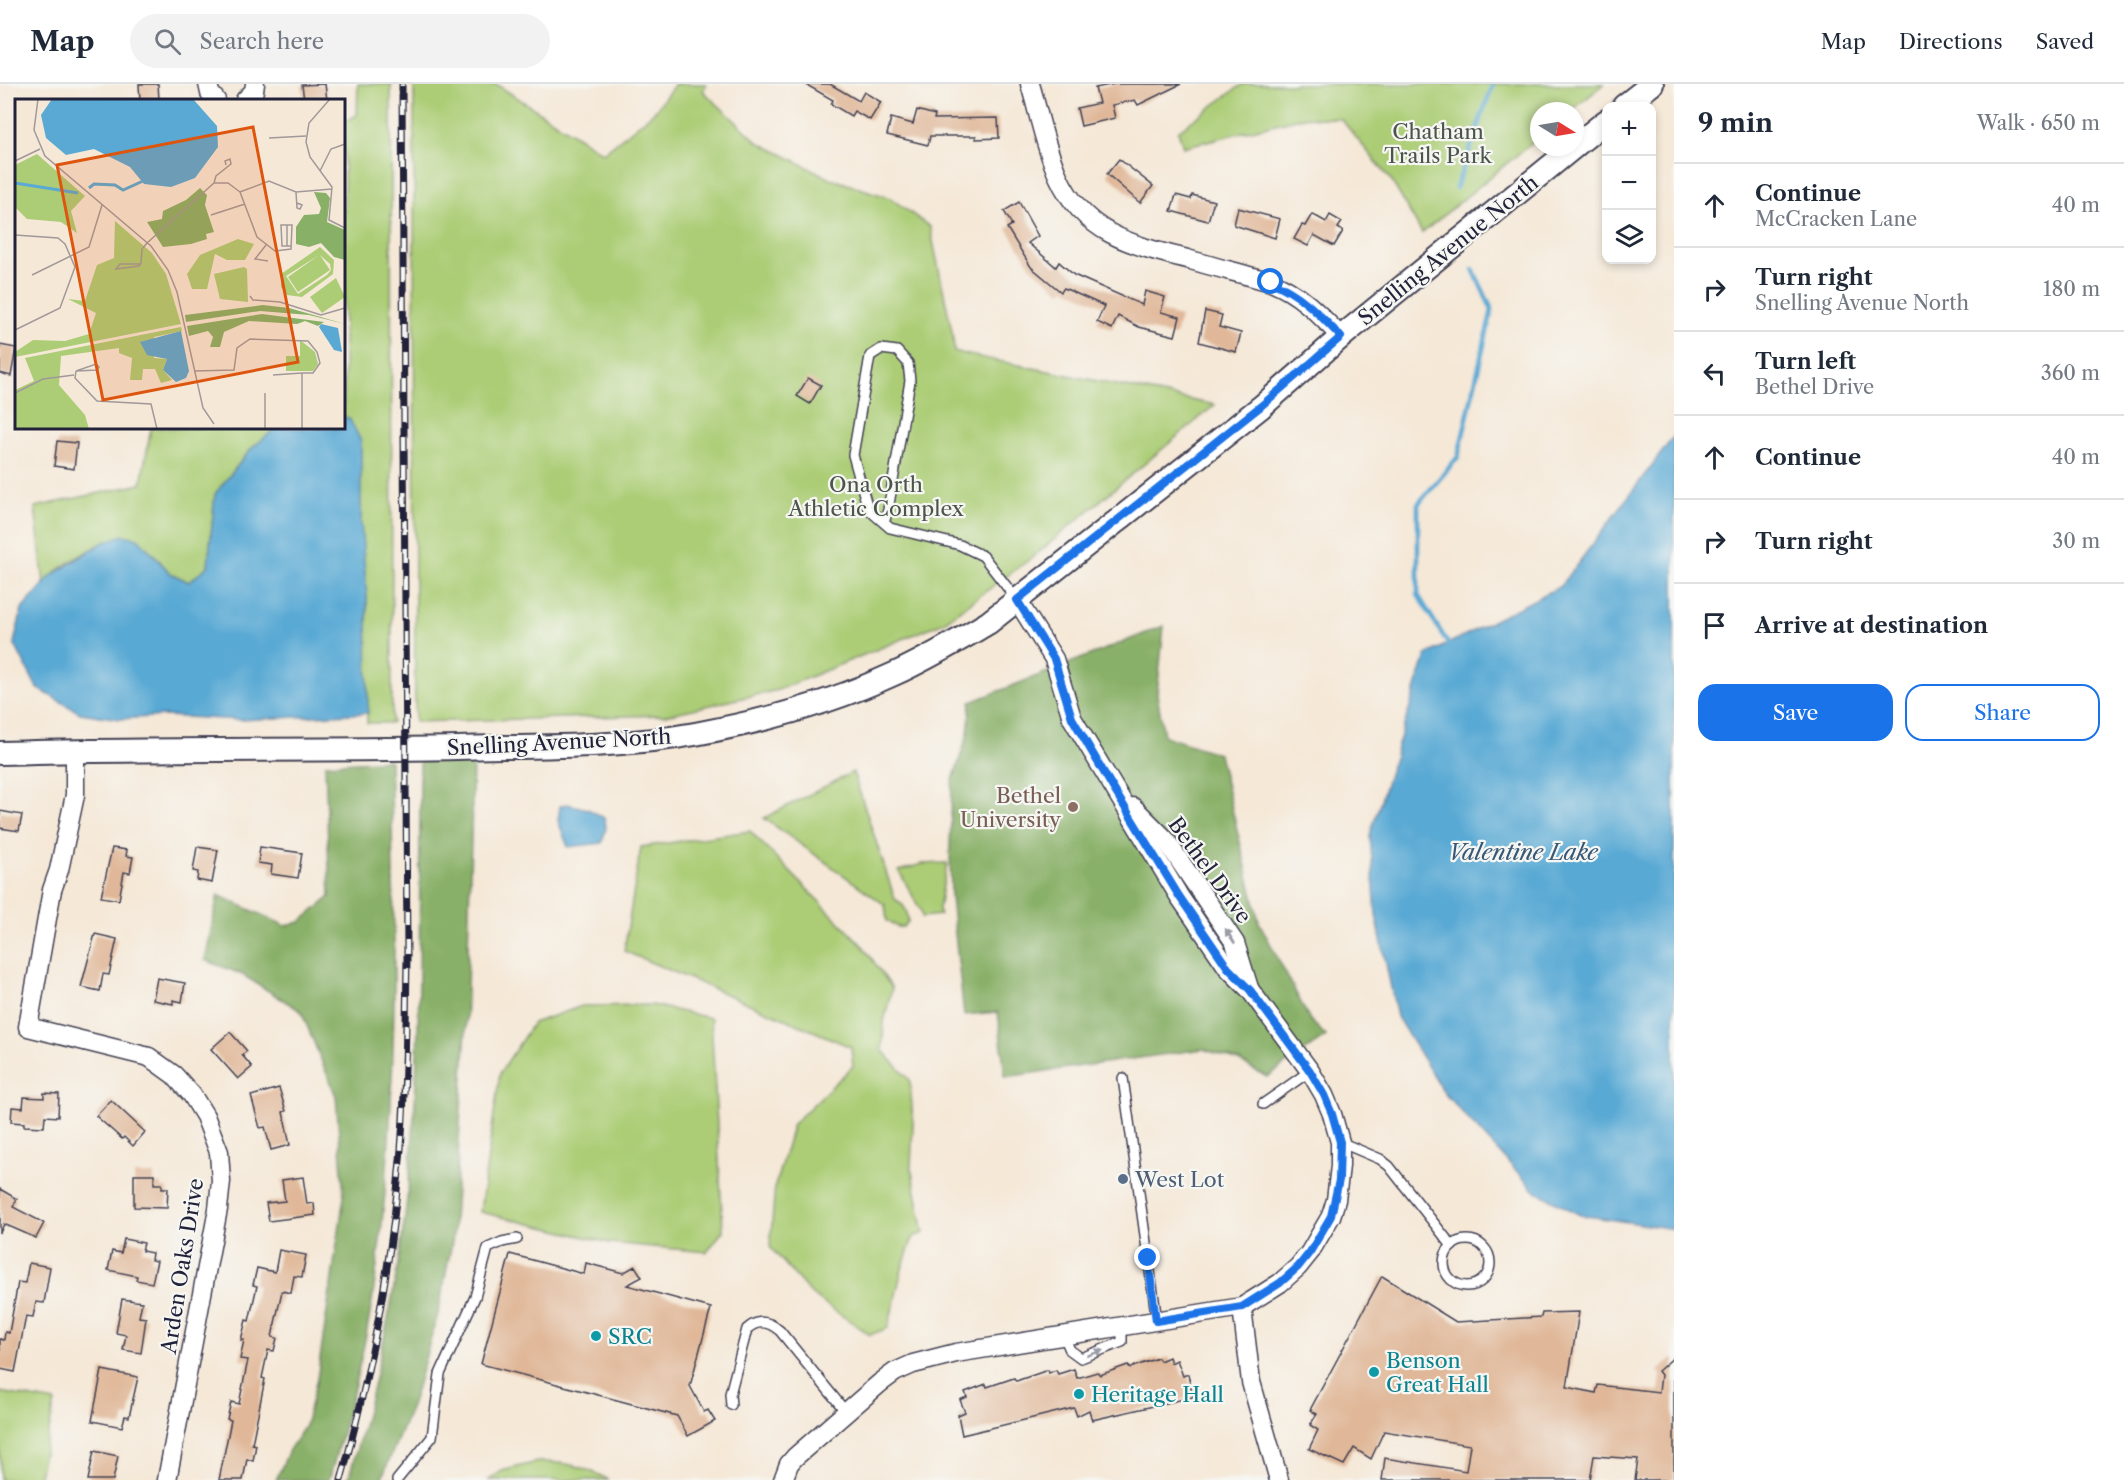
<!DOCTYPE html>
<html lang="en">
<head>
<meta charset="utf-8">
<style>
  :root { --surface:#fff; --page:#f2f2f3; --text:#1f2937; --muted:#747a83; --line:#e0e1e3; --accent:#1a73e8 }
  body { margin:0; font-family:"Libre Caslon Text",serif; background:var(--page); color:var(--text) }
  .controls { position:absolute; right:18px; top:18px; display:grid; overflow:hidden; border-radius:12px; box-shadow:0 3px 9px #0003 }
  .controls button { width:54px; height:54px; display:grid; place-items:center; padding:0; border:0; border-bottom:2px solid var(--line); background:var(--surface); color:var(--text); font:30px sans-serif }
  .compass { position:absolute; left:1530px; top:18px; width:54px; height:54px; border-radius:50%; background:var(--surface); box-shadow:0 3px 9px #0003; rotate:101deg }
  .stop { position:absolute; width:18px; height:18px; margin:-14px; border:4px solid #1a73e8; border-radius:50%; background:#fff }
  .stop.end { background:#1a73e8; border-color:#fff; box-shadow:0 2px 6px #0008 }
  .list { margin:0; padding:0; list-style:none }
  h2 { display:flex; justify-content:space-between; align-items:center; height:78px; margin:0; padding:0 24px; font-size:26px }
  h2 small { font-size:20px; font-weight:400; color:var(--muted) }
  .list li { display:grid; grid-template-columns:39px 1fr auto; gap:18px; align-items:center; box-sizing:border-box; height:84px; padding:0 24px; border-top:2px solid var(--line) }
  .list b { display:block; font-size:22px; white-space:nowrap }
  .list p { margin:0; font-size:20px; white-space:nowrap; color:var(--muted) }
  .list em { font-size:20px; font-style:normal; color:var(--muted) }
  .actions { display:flex; gap:12px; padding:18px 24px }
  .actions a { flex:1; padding:14px 0; border:2px solid var(--accent); border-radius:18px; text-align:center; font-size:21px; color:var(--accent) }
  .actions .main { background:var(--accent); color:#fff }
  .icon { flex:none; width:33px; height:33px; fill:none; stroke:currentColor; stroke-width:2; stroke-linecap:round; stroke-linejoin:round }
  .map { position:relative; flex:none; width:1674px; height:1396px; overflow:hidden }
  header { display:flex; align-items:center; gap:36px; box-sizing:border-box; height:84px; padding:0 30px; background:var(--surface); border-bottom:2px solid var(--line) }
  header strong { font-size:28px }
  nav { display:flex; gap:33px; margin-inline-start:auto; font-size:21px }
  .search { width:420px; height:54px; background:var(--page); display:flex; align-items:center; gap:15px; box-sizing:border-box; padding:0 21px; border-radius:33px; color:var(--muted); font-size:22px }
  main { display:flex }
  aside { flex:1; background:var(--surface) }
  .map>svg:first-child { display:block }
  .green { fill:#accd76; stroke:#677858; stroke-width:1.5 }
  .forest { fill:#89b067; stroke:#566951; stroke-width:1.5 }
  .water { fill:#59a9d4; stroke:#3e6688; stroke-width:1.5 }
  .lines { fill:none; stroke-linecap:round; stroke-linejoin:round }
  .stream { stroke:#59a9d4; stroke-width:4.5 }
  .building { fill:#e0b798 }
  .service-casing { stroke:#424052; stroke-width:12 }
  .minor-casing { stroke:#424052; stroke-width:21 }
  .tertiary-casing { stroke:#424052; stroke-width:26 }
  .service { stroke:#fff; stroke-width:9 }
  .minor { stroke:#fff; stroke-width:18 }
  .tertiary { stroke:#fff; stroke-width:22 }
  .rail-casing { stroke:#22223b; stroke-width:7 }
  .rail { stroke:#f6f6f2; stroke-width:4.5; stroke-dasharray:14; stroke-linecap:butt }
  .oneway { fill:#9c9ca7 }
  .route { stroke:#1a73e8; stroke-width:8 }
  .education-dot { fill:#8d6e63; stroke:#f6f6f2; stroke-width:2 }
  .service-dot { fill:#5c6f8a; stroke:#f6f6f2; stroke-width:2 }
  .culture-dot { fill:#0f9aa8; stroke:#f6f6f2; stroke-width:2 }
  .labels { text-anchor:middle; dominant-baseline:central; stroke-width:4.5; stroke-linejoin:round; paint-order:stroke }
  .park-label { font-size:21px; fill:#4b554d; stroke:#f6f6f2 }
  .street-label { font-size:21px; fill:#22223b; stroke:#f6f6f2 }
  .education-label { font-size:21px; fill:#785e54; stroke:#f6f6f2; text-anchor:end }
  .service-label { font-size:21px; fill:#4e5e75; stroke:#f6f6f2; text-anchor:start }
  .culture-label { font-size:21px; fill:#0d838f; stroke:#f6f6f2; text-anchor:start }
  .water-label { font-size:22px; font-style:italic; fill:#385878; stroke:#f6f6f2 }
  .inset-river { fill:none; stroke:#59a9d4; stroke-width:3 }
  .inset-road { fill:none; stroke:#a19999; stroke-width:1.5 }
  .view { fill:#de560e; fill-opacity:0.15; stroke:#de560e; stroke-width:3 }
  .inset-edge { fill:none; stroke:#22223b; stroke-width:3 }
</style>
</head>
<body>
<header>
<strong>Map</strong>
<div class="search"><svg class="icon" aria-label="search" viewBox="0 0 24 24"><circle cx="10" cy="10" r="6"/><path d="M15 15l6 6"/></svg>Search here</div>
<nav><a>Map</a><a>Directions</a><a>Saved</a></nav>
</header>
<main>
<div class="map">
<svg width="1674" height="1396" viewBox="0 0 1674 1396">
  <rect width="100%" height="100%" fill="#f6f6f2"/>
  <filter id="ink" filterUnits="userSpaceOnUse"><feTurbulence type="fractalNoise" baseFrequency=".0167" numOctaves="2"/><feDisplacementMap in="SourceGraphic" scale="12" xChannelSelector="R" yChannelSelector="G"/><feConvolveMatrix kernelMatrix="1 2 1 2 8 2 1 2 1" color-interpolation-filters="sRGB"/></filter>
  <filter id="wash" filterUnits="userSpaceOnUse"><feTurbulence type="fractalNoise" baseFrequency=".008" numOctaves="4" result="noise"/><feDisplacementMap in="SourceGraphic" scale="24" xChannelSelector="R" yChannelSelector="G"/><feGaussianBlur stdDeviation="1.35" result="paint"/><feColorMatrix in="noise" values="0 0 0 0 0 0 0 0 0 0 0 0 0 0 0 0 0 1.4 0 .05"/><feComposite in="paint" operator="in"/></filter>
  <g filter="url(#wash)">
    <rect width="100%" height="100%" fill="#f5e8d7"/>
    <g class="green">
      <path d="M358,0H391L392,639H367V514L349,335L344,333V38L357,31Z"/>
      <path d="M414,0H496L603,69L654,28L675,0H707L703,7L758,58L829,94L890,114L930,143L953,252L954,268L1215,321L1033,473L944,538L778,606L666,631L415,638Z"/>
      <path d="M1243,0H1604L1571,27H1539V53L1422,149L1391,96L1341,35L1304,33L1183,63L1178,47Z"/>
      <path d="M151,344H276L251,365L215,410L208,482L189,498L170,489L155,471L123,451C98,461 61,479 44,500L35,423L141,400Z"/>
      <path d="M853,688L895,815C905,821 908,828 908,838L903,843H898L887,837L885,821L764,734Z"/>
      <path d="M750,747L863,862L892,904L884,937L882,966L910,996L913,1039L911,1083L924,1149L913,1153L902,1185L888,1244L870,1251L812,1211L770,1163L775,1102L793,1040L853,982L851,963L624,867L641,763Z"/>
      <path d="M947,779L939,824L940,831L922,833L921,827L899,787L922,780Z"/>
      <path d="M652,921L711,934L723,1147L707,1168L610,1159L480,1128L500,989L533,939L582,922Z"/>
      <path d="M0,1308L55,1318L38,1396H0Z"/>
      <path d="M537,1378C565,1377 585,1383 609,1396H489L502,1387Z"/>
    </g>
    <g class="forest">
      <path d="M1164,542L1157,610L1164,652L1219,670L1259,838L1310,936L1326,952L1267,993L1239,977L1203,965L1005,993L998,928L964,931L951,813L950,763L952,699L968,649L971,618Z"/>
      <path d="M420,675L473,677L466,945L453,1153L438,1230L412,1320L381,1396H348C380,1287 404,1175 412,1062C422,933 419,804 420,675Z"/>
      <path d="M390,676C396,855 399,1034 373,1211C364,1273 346,1335 329,1396H276L289,1366L305,1342L317,1295L344,1113L336,1012L301,927L241,890L205,876L218,811L286,842L300,838L330,813L325,680Z"/>
    </g>
    <g class="water">
      <path d="M344,333L349,334L361,357V438L367,514L368,629L242,636L165,632L120,635L80,629L37,604L14,559L22,525L51,492L102,459L123,451L138,454L170,489L189,498L208,482L215,410L251,365L276,344H344Z"/>
      <path d="M1674,352V1145L1580,1131L1534,1106L1444,1009L1397,933L1376,831L1370,751L1426,571L1561,502Z"/>
      <path d="M567,720L588,725L604,734L606,744L602,759L568,763L558,737L560,722Z"/>
    </g>
    <g class="lines">
      <g class="stream">
        <path d="M1456,104L1493,0"/>
        <path d="M1450,563L1418,511V420L1458,373L1492,226L1473,185"/>
      </g>
    </g>
    <g id="blocks">
      <g class="building">
        <path d="M139,0H158L159,16H140Z"/>
        <path d="M325,0L327,16H304L302,1Z"/>
        <path d="M805,0H830L859,17L864,8L881,18L870,36L854,27L851,32L831,20L833,16Z"/>
        <path d="M1115,0H1181L1138,21L1135,16L1112,21L1115,34L1081,42L1077,24L1099,19L1095,4Z"/>
        <path d="M917,26L935,31L934,35L998,34L999,54L976,55V52H930L928,61L887,51L891,34L913,40Z"/>
        <path d="M1119,75L1153,102L1140,119L1107,90Z"/>
        <path d="M1176,111L1191,115L1192,111L1214,117L1208,137L1171,127Z"/>
        <path d="M1019,118L1038,152L1028,159L1056,183L1059,178L1074,191L1142,221L1145,207L1165,213L1161,228L1180,233L1175,252L1139,243L1118,232L1112,245L1097,238L1104,222L1064,204L1061,208L1031,183L1007,144L1012,141L1004,127Z"/>
        <path d="M1238,124L1280,135L1275,154L1234,141Z"/>
        <path d="M1312,130L1326,138L1330,131L1342,138L1338,144L1343,147L1334,162L1314,151L1308,162L1294,155L1302,141L1305,142Z"/>
        <path d="M1205,227L1222,231L1219,243L1241,249L1236,268L1199,258Z"/>
        <path d="M0,261L16,264L11,292L0,289Z"/>
        <path d="M808,294L821,301L810,320L797,312Z"/>
        <path d="M57,357L77,359L74,385L54,382Z"/>
        <path d="M0,727L22,731L19,747L0,744Z"/>
        <path d="M197,763L218,766L212,799L197,796L198,788L193,787Z"/>
        <path d="M260,763L302,769L298,794L271,790L272,781L258,779Z"/>
        <path d="M112,764L127,766L126,772L133,773L130,789L124,788L119,816L101,813Z"/>
        <path d="M95,850L117,855L109,891L103,890L100,907L81,903Z"/>
        <path d="M157,894L185,899L182,918L173,916V920L153,916Z"/>
        <path d="M230,948L247,967L242,971L252,983L238,995L211,965Z"/>
        <path d="M279,1004L286,1027L283,1028L290,1061L271,1066L265,1043L260,1044L251,1012Z"/>
        <path d="M44,1009L59,1010L58,1033L45,1032L44,1043L24,1042V1039L11,1038L12,1023L23,1024L24,1013L44,1014Z"/>
        <path d="M111,1016L145,1048L133,1062L124,1053L122,1055L96,1032Z"/>
        <path d="M134,1090H154V1100H162V1104H168L167,1124L134,1123Z"/>
        <path d="M303,1093L307,1120L314,1119L315,1131L269,1137L266,1119L285,1117L282,1096Z"/>
        <path d="M0,1105L17,1115L13,1123L44,1139L36,1154L4,1140L0,1149Z"/>
        <path d="M124,1155L144,1159L142,1167L152,1169L151,1176L157,1177L152,1199L136,1196L137,1192L108,1186L112,1167L121,1169Z"/>
        <path d="M279,1166L306,1171L302,1193L294,1192L291,1209L282,1207L272,1253L277,1254L274,1267L268,1266L262,1294L265,1295L252,1360L256,1361L253,1377L247,1375L243,1396H219L231,1336L227,1335L231,1318L239,1320L248,1276L240,1275L244,1256H241L246,1236L249,1237L257,1202L253,1201L257,1184L275,1188Z"/>
        <path d="M510,1170L584,1190L586,1179L623,1189L635,1182L642,1193L627,1201L711,1224L690,1302L704,1328L708,1326L715,1337L688,1352L677,1332L481,1280Z"/>
        <path d="M29,1179L50,1183L44,1219L36,1218L33,1233L26,1232L15,1288L0,1285V1255L4,1256L5,1248L9,1249L18,1198L25,1199Z"/>
        <path d="M1382,1192L1456,1238L1541,1233L1542,1229L1579,1228L1567,1303L1596,1309L1598,1301L1659,1308L1661,1291L1658,1287L1674,1273V1396H1635L1638,1375L1594,1372L1590,1396H1382L1385,1374L1466,1387L1470,1361L1384,1347L1371,1375L1354,1364L1344,1381L1309,1365L1318,1346L1310,1341L1317,1330L1310,1326Z"/>
        <path d="M122,1215L142,1218L139,1233L146,1234L141,1269L123,1266L126,1251L116,1249Z"/>
        <path d="M1169,1273L1171,1279L1177,1276L1183,1292L1188,1290L1193,1313L1092,1336L1089,1326L1077,1332L1074,1324L962,1351L958,1331L965,1328L960,1316L967,1313L965,1308L986,1300L987,1303L1014,1294L1016,1297L1048,1286L1049,1289L1056,1286L1058,1290L1074,1285L1077,1294L1097,1288L1100,1291L1128,1281L1130,1284L1158,1274L1160,1277Z"/>
        <path d="M102,1286L138,1293L129,1333L125,1332L122,1343L92,1337Z"/>
        <path d="M94,1367L118,1372L113,1396H88Z"/>
      </g>
    </g>
  </g>
  <g filter="url(#ink)">
    <use href="#blocks" fill-opacity="0" stroke="#424052" stroke-width="1.5"/>
    <g class="lines">
      <defs>
        <g id="service">
          <path d="M884,439L888,426L910,297L908,279L897,267L881,265L870,272L853,371L868,425L890,444L960,461L983,472L1017,516"/>
          <path d="M1123,994L1157,1237"/>
          <path d="M1263,1020L1310,987"/>
          <path d="M1340,1058L1380,1075L1389,1082L1452,1162"/>
          <circle cx="1467" cy="1179" r="23"/>
          <path d="M1064,1252L1070,1266L1081,1274L1122,1258V1242"/>
          <path d="M731,1321L730,1310L747,1245C758,1235 769,1237 780,1247L846,1328"/>
          <path d="M397,1396L432,1353L440,1290L475,1213L488,1164L502,1158L517,1155"/>
        </g>
        <g id="minor">
          <path d="M208,0L210,9L216,16"/>
          <path d="M1030,0C1039,30 1045,63 1058,92C1084,150 1132,161 1187,175C1215,183 1243,190 1271,198C1301,210 1319,230 1341,253"/>
          <path d="M245,16L254,7L255,0"/>
          <path d="M1017,516L1054,575L1072,634L1179,812L1228,884L1250,906L1310,987L1324,1011L1332,1030L1340,1058V1082L1336,1116L1331,1132L1310,1168L1298,1183L1280,1199L1242,1223L1251,1298L1279,1396"/>
          <path d="M75,668V711L59,786L52,806L28,943L149,973L174,991L192,1011L205,1032L219,1068L221,1097L218,1125L167,1396"/>
          <path d="M1133,723L1165,755L1235,859L1249,904"/>
          <path d="M783,1396L789,1380L795,1373L880,1299L895,1288L913,1280L956,1269L1242,1223"/>
        </g>
        <g id="tertiary">
          <path d="M1624,22L1652,0"/>
          <path d="M1575,62L1606,37"/>
          <path d="M0,669C152,664 305,667 457,664C536,662 617,664 695,650C761,638 833,618 894,590C927,575 957,557 988,539L1261,323L1341,253L1574,63"/>
        </g>
      </defs>
      <use href="#service" class="service-casing"/>
      <use href="#minor" class="minor-casing"/>
      <use href="#tertiary" class="tertiary-casing"/>
      <use href="#service" class="service"/>
      <use href="#minor" class="minor"/>
      <use href="#tertiary" class="tertiary"/>
      <defs>
        <path id="rail" d="M341,1396C371,1288 392,1177 401,1065C406,1002 406,938 407,874L402,0"/>
      </defs>
      <use href="#rail" class="rail-casing"/>
      <use href="#rail" class="rail"/>
    </g>
    <defs><path id="oneway-solid" d="M-6-.8H1V-3.2L6.5 0L1 3.2V.8H-6Z" transform="scale(1.5)"/></defs>
    <g class="oneway">
      <use href="#oneway-solid" transform="translate(1230 852) rotate(-123)"/>
      <use href="#oneway-solid" transform="translate(1095 1269) rotate(-19)"/>
    </g>
  </g>
  <g class="lines" filter="url(#ink)">
    <path class="route" d="M1148,1174L1156,1237L1242,1223L1280,1199L1298,1183L1310,1168L1331,1132L1339,1096L1340,1058L1332,1030L1324,1011L1310,987L1250,906L1228,884L1179,812L1113,704L1072,634L1054,575L1017,516L1261,322L1341,253C1319,230 1301,210 1271,198"/>
  </g>
  <circle class="education-dot" cx="1073" cy="723" r="6"/>
  <circle class="service-dot" cx="1123" cy="1095" r="6"/>
  <g class="culture-dot">
    <circle cx="596" cy="1252" r="6"/>
    <circle cx="1374" cy="1288" r="6"/>
    <circle cx="1079" cy="1310" r="6"/>
  </g>
  <g class="labels">
    <g class="park-label">
      <text x="1438" y="47">Chatham<tspan x="1438" dy="24">Trails Park</tspan></text>
      <text x="876" y="400">Ona Orth<tspan x="876" dy="24">Athletic Complex</tspan></text>
    </g>
    <g class="street-label">
      <text transform="translate(1448 166) rotate(-39)">Snelling Avenue North</text>
      <text transform="translate(559 658) rotate(-3)">Snelling Avenue North</text>
      <text transform="translate(1210 786) rotate(54)">Bethel Drive</text>
      <text transform="translate(182 1182) rotate(-81)">Arden Oaks Drive</text>
    </g>
    <g class="education-label">
      <text x="1061" y="711">Bethel<tspan x="1061" dy="24">University</tspan></text>
    </g>
    <g class="service-label">
      <text x="1135" y="1095">West Lot</text>
    </g>
    <g class="culture-label">
      <text x="608" y="1252">SRC</text>
      <text x="1386" y="1276">Benson<tspan x="1386" dy="24">Great Hall</tspan></text>
      <text x="1091" y="1310">Heritage Hall</text>
    </g>
    <g class="water-label">
      <text x="1523" y="768">Valentine Lake</text>
    </g>
  </g>
  <g transform="translate(15 15)">
    <rect width="330" height="330" fill="#f5e8d7"/>
    <path d="M22,55L70,97L56,112L62,134L46,123L12,120L0,108V66ZM100,122L137,154L151,175L166,225L0,258V253L18,241L50,242L74,235L81,214L53,200L70,202L82,166L99,159ZM223,140L239,145L230,161H212L200,155L192,190H177L172,175L185,156ZM305,148L319,161L318,175L287,198L272,196L266,188V175ZM304,156L273,178L283,193L315,171L305,156L315,165L316,171L312,176L283,195L271,177ZM229,168L232,170L233,203L205,200L199,175ZM321,179L330,198L307,214L295,198ZM166,228L167,232L139,238V259L152,260L148,271L157,281L146,284L140,270H128L127,281H115L117,259L104,254V249L46,257L44,286L70,316L74,330H0V291L19,282L10,259ZM285,241L300,253L303,265L298,272H271V257H285Z" fill="#accd76" fill-rule="evenodd"/>
    <path d="M185,89L192,96L190,106L199,133L191,135L192,140L176,145L148,148L132,123L147,120L148,112L171,101ZM299,93L311,94L315,99L312,123L330,131V161L319,158L306,144L294,148L281,145V128L289,116L304,115L306,109ZM248,206L274,209L330,225L294,216L245,212L171,223L170,216ZM247,215L309,223L303,227L290,222L282,225L234,222L209,233L205,248H195L198,238L193,232L174,237L172,227Z" fill="#89b067"/>
    <path d="M37,0H178L202,27L203,48L180,79L156,88L129,85L115,68L79,50L51,56L31,39L26,16ZM306,225L323,229L327,253L319,251L304,228ZM166,232L174,272L171,279L161,283L148,271L152,260L132,256L125,243Z" fill="#59a9d4"/>
    <path class="inset-river" d="M0,84L63,94M74,89L79,85L100,86L108,91L128,82"/>
    <path class="inset-road" d="M23,0L19,31L30,57L136,147L153,171L162,193L188,309L199,325M315,0L294,24L291,43L295,58L317,88L314,121L330,129M254,39L291,37M0,62L25,50M305,72L316,50L330,45M199,84L201,77L216,65L215,60L210,62L211,66M225,93L242,138L260,152L276,150L277,126H272M281,93L282,109L285,110L287,106L282,104M196,116L230,105M272,126H266L267,147H276M272,126V147M0,136L43,139L50,145L60,168L45,209L0,231M251,146L240,160L253,162M125,165H105L101,170L124,167L126,164L127,150L132,144L199,84H213L225,93L254,82L281,93L317,90M17,176L74,148L87,106M235,197L238,201L265,203L306,216L330,209M81,265L84,268L82,271L61,272ZM61,272L60,279L82,302L136,305L142,330M179,272L219,271L222,249L235,240L293,242L302,253L305,264L298,274H287V330M258,276L287,274M0,294L28,280L59,276M250,294V330"/>
    <path class="view" d="M238,28L283,263L88,301L42,66Z"/>
    <rect width="330" height="330" class="inset-edge"/>
  </g>
</svg>
<div class="controls">
<button>+</button>
<button>−</button>
<button><svg class="icon" aria-label="layers" viewBox="0 0 24 24"><path d="M12 4l9 5-9 5-9-5zM3 14l9 5 9-5"/></svg></button>
</div>
<svg class="compass" viewBox="-18 -18 36 36"><path d="M0-13l5 13h-10z" fill="#e53935"/><path d="M0 13l5-13h-10z" fill="#747a83"/></svg>
<div class="stop" style="left:1271px;top:198px"></div>
<div class="stop end" style="left:1148px;top:1174px"></div>
</div>
<aside>
<h2>9 min<small>Walk · 650 m</small></h2>
<ul class="list">
<li><svg class="icon" aria-label="ahead" viewBox="0 0 24 24"><path d="M12 20V5M6 11l6-6 6 6"/></svg><div><b>Continue</b><p>McCracken Lane</p></div><em>40 m</em></li>
<li><svg class="icon" aria-label="right" viewBox="0 0 24 24"><path d="M7 20v-9h11M14 6l5 5-5 5"/></svg><div><b>Turn right</b><p>Snelling Avenue North</p></div><em>180 m</em></li>
<li><svg class="icon" aria-label="left" viewBox="0 0 24 24"><path d="M17 20v-9H6M10 6l-5 5 5 5"/></svg><div><b>Turn left</b><p>Bethel Drive</p></div><em>360 m</em></li>
<li><svg class="icon" aria-label="ahead" viewBox="0 0 24 24"><path d="M12 20V5M6 11l6-6 6 6"/></svg><div><b>Continue</b></div><em>40 m</em></li>
<li><svg class="icon" aria-label="right" viewBox="0 0 24 24"><path d="M7 20v-9h11M14 6l5 5-5 5"/></svg><div><b>Turn right</b></div><em>30 m</em></li>
<li><svg class="icon" aria-label="arrive" viewBox="0 0 24 24"><path d="M6 21V4h12l-3 4 3 4H6"/></svg><div><b>Arrive at destination</b></div></li>
</ul>
<div class="actions"><a class="main">Save</a><a>Share</a></div>
</aside>
</main>
</body>
</html>
